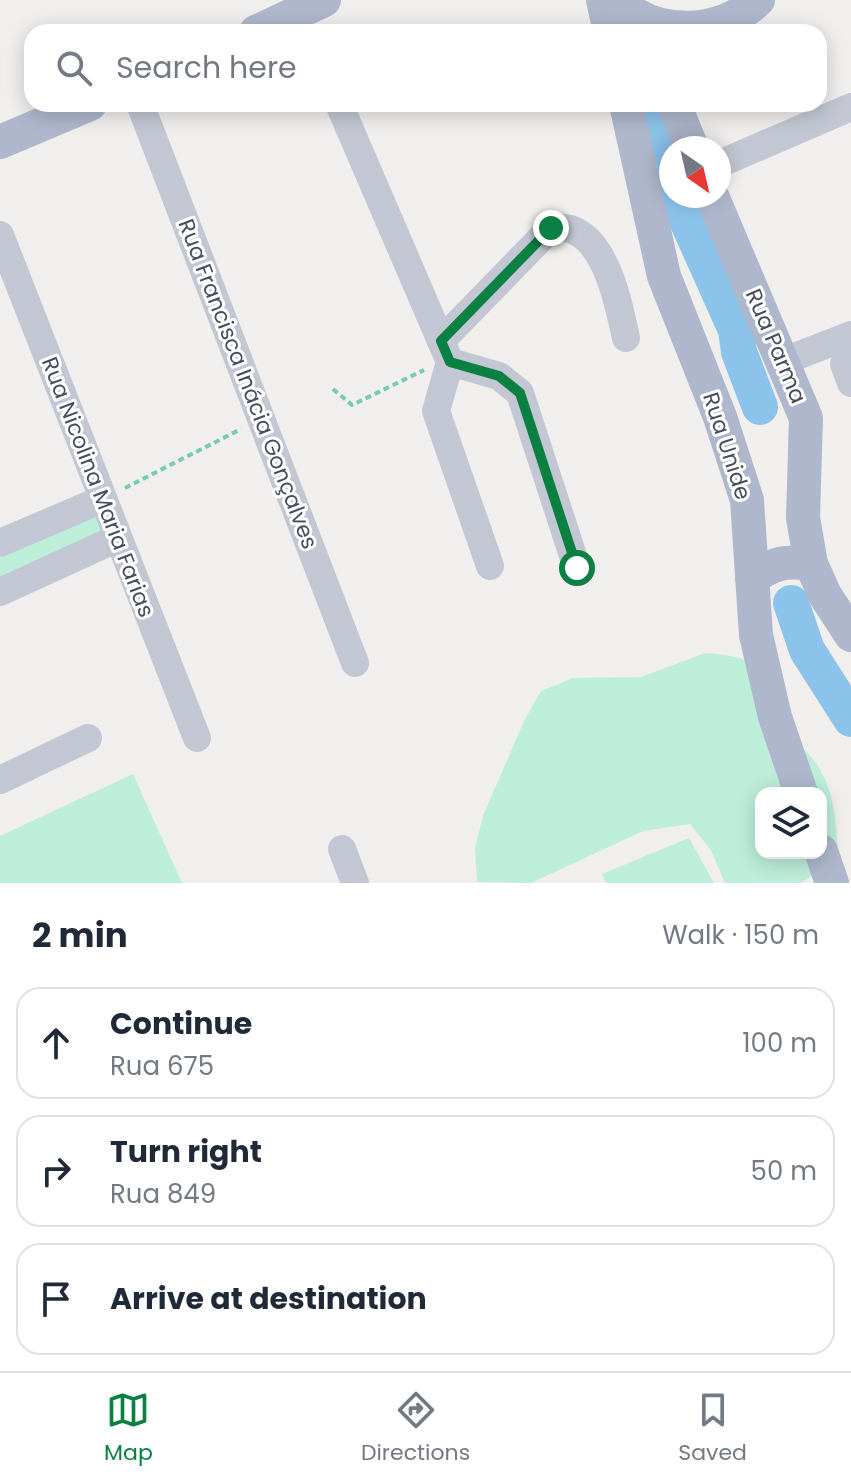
<!DOCTYPE html>
<html lang="en">
<head>
<meta charset="utf-8">
<style>
  :root { --surface:#fff; --page:#f6f6f7; --text:#1f2937; --muted:#747a83; --line:#e0e1e3; --accent:#0b8043 }
  body { margin:0; font-family:Poppins,sans-serif; background:var(--page); color:var(--text) }
  .controls { position:absolute; right:24px; bottom:24px; display:grid; overflow:hidden; border-radius:16px; box-shadow:0 4px 20px #0003 }
  .controls button { width:72px; height:72px; display:grid; place-items:center; padding:0; border:0; border-bottom:2px solid var(--line); background:var(--surface); color:var(--text); font:40px sans-serif }
  .compass { position:absolute; left:659px; top:136px; width:72px; height:72px; border-radius:50%; background:var(--surface); box-shadow:0 4px 20px #0003; rotate:146deg }
  .stop { position:absolute; width:24px; height:24px; margin:-18px; border:6px solid #0b8043; border-radius:50%; background:#fff }
  .stop.end { background:#0b8043; border-color:#fff; box-shadow:0 2px 8px #0008 }
  .list { margin:0; padding:0; list-style:none }
  h2 { display:flex; justify-content:space-between; align-items:center; height:104px; margin:0; padding:0 32px; font-size:34px }
  h2 small { font-size:26px; font-weight:400; color:var(--muted) }
  .list li { display:grid; grid-template-columns:52px 1fr auto; gap:24px; align-items:center; box-sizing:border-box; height:112px; margin:0 16px 16px; padding:0 16px; border:2px solid var(--line); border-radius:24px }
  .list b { display:block; font-size:30px; white-space:nowrap }
  .list p { margin:0; font-size:26px; white-space:nowrap; color:var(--muted) }
  .list em { font-size:26px; font-style:normal; color:var(--muted) }
  .icon { flex:none; width:44px; height:44px; fill:none; stroke:currentColor; stroke-width:2; stroke-linecap:round; stroke-linejoin:round }
  .map { position:relative; flex:none; width:851px; height:883px; overflow:hidden }
  .search { position:absolute; background:var(--surface); box-shadow:0 4px 20px #0003; left:24px; right:24px; top:24px; height:88px; display:flex; align-items:center; gap:20px; box-sizing:border-box; padding:0 28px; border-radius:24px; color:var(--muted); font-size:30px }
  .sheet { height:488px; background:var(--surface) }
  nav { display:flex; justify-content:space-around; align-items:center; box-sizing:border-box; height:112px; border-top:2px solid var(--line); background:var(--surface); font-size:22px; color:var(--muted) }
  nav a { display:grid; justify-items:center; gap:4px }
  nav .on { color:var(--accent) }
  .map>svg:first-child { display:block }
  .green { fill:#bdeeda; fill-rule:evenodd }
  .lines { fill:none; stroke-linecap:round; stroke-linejoin:round }
  .river { stroke:#8bc3ea; stroke-width:36 }
  .path { stroke:#76cbb2; stroke-width:4; stroke-dasharray:6 4; stroke-linecap:butt }
  .minor { stroke:#c2c7d3; stroke-width:28 }
  .major { stroke:#aeb7cc; stroke-width:34 }
  .route { stroke:#0b8043; stroke-width:10 }
  .labels { text-anchor:middle; dominant-baseline:central; stroke-width:6; stroke-linejoin:round; paint-order:stroke }
  .street-label { font-size:22px; fill:#474d5b; stroke:#fff }
</style>
</head>
<body>
<div class="map">
<svg width="851" height="883" viewBox="0 0 851 883">
  <rect width="100%" height="100%" fill="#f1eeee"/>
  <g class="green">
    <path d="M97,507L109,535L0,582V550Z"/>
    <path d="M705,653C782,658 763,684 794,737C800,747 811,755 818,766C836,796 837,827 838,861L800,883H725L711,850L690,824L643,831L531,883L477,882L475,848L483,816L524,721L541,691L573,678L641,677ZM761,793H821V853H761Z"/>
    <path d="M133,774L182,883H0V836Z"/>
    <path d="M689,838L714,883H606L602,874Z"/>
  </g>
  <g class="lines">
    <g class="river">
      <path d="M644,104L671,183"/>
      <path d="M676,196L736,330L739,352L760,407"/>
      <path d="M791,603L807,650L851,719"/>
    </g>
    <g class="path">
      <path d="M333,389L352,405L424,370"/>
      <path d="M125,488L241,429"/>
    </g>
    <g class="minor">
      <path d="M140,104L355,663"/>
      <path d="M339,104L450,362L436,411L490,566"/>
      <path d="M719,164L851,107"/>
      <path d="M0,235L197,738"/>
      <path d="M441,341L551,228C603,219 618,301 626,338"/>
      <path d="M851,359L844,364L851,383"/>
      <path d="M784,361L851,335"/>
      <path d="M450,362L499,376L520,393L577,568"/>
      <path d="M0,543L103,499"/>
      <path d="M0,592L118,538"/>
      <path d="M0,780L88,738"/>
      <path d="M342,849L355,883"/>
    </g>
    <g class="major">
      <path d="M603,0L610,32"/>
      <path d="M617,0C655,38 720,36 758,0"/>
      <path d="M256,32L324,0"/>
      <path d="M626,104L664,276L720,417L747,500L756,635L775,717L801,793"/>
      <path d="M674,104L692,148"/>
      <path d="M0,142L90,104"/>
      <path d="M712,196L806,418L803,518L811,564L825,595L851,635"/>
      <path d="M752,578C774,563 785,560 811,564"/>
      <path d="M821,851L832,883"/>
    </g>
  </g>
  <g class="lines">
    <path class="route" d="M551,228L441,341L450,362L499,376L520,393L577,568"/>
  </g>
  <g class="labels">
    <g class="street-label">
      <text transform="translate(776 346) rotate(67)">Rua Parma</text>
      <text transform="translate(248 384) rotate(69)">Rua Francisca Inácia Gonçalves</text>
      <text transform="translate(727 446) rotate(72)">Rua Unide</text>
      <text transform="translate(98 487) rotate(69)">Rua Nicolina Maria Farias</text>
    </g>
  </g>
</svg>
<div class="controls">
<button><svg class="icon" aria-label="layers" viewBox="0 0 24 24"><path d="M12 4l9 5-9 5-9-5zM3 14l9 5 9-5"/></svg></button>
</div>
<svg class="compass" viewBox="-18 -18 36 36"><path d="M0-13l5 13h-10z" fill="#e53935"/><path d="M0 13l5-13h-10z" fill="#747a83"/></svg>
<div class="stop" style="left:577px;top:568px"></div>
<div class="stop end" style="left:551px;top:228px"></div>
<div class="search"><svg class="icon" aria-label="search" viewBox="0 0 24 24"><circle cx="10" cy="10" r="6"/><path d="M15 15l6 6"/></svg>Search here</div>
</div>
<section class="sheet">
<h2>2 min<small>Walk · 150 m</small></h2>
<ul class="list">
<li><svg class="icon" aria-label="ahead" viewBox="0 0 24 24"><path d="M12 20V5M6 11l6-6 6 6"/></svg><div><b>Continue</b><p>Rua 675</p></div><em>100 m</em></li>
<li><svg class="icon" aria-label="right" viewBox="0 0 24 24"><path d="M7 20v-9h11M14 6l5 5-5 5"/></svg><div><b>Turn right</b><p>Rua 849</p></div><em>50 m</em></li>
<li><svg class="icon" aria-label="arrive" viewBox="0 0 24 24"><path d="M6 21V4h12l-3 4 3 4H6"/></svg><div><b>Arrive at destination</b></div></li>
</ul>
</section>
<nav>
<a class="on"><svg class="icon" aria-label="map" viewBox="0 0 24 24"><path d="M3 6l6-2 6 2 6-2v14l-6 2-6-2-6 2zM9 4v14M15 6v14"/></svg>Map</a>
<a><svg class="icon" aria-label="directions" viewBox="0 0 24 24"><path d="M12 3l9 9-9 9-9-9zM9 14v-3h6M13 9l2 2-2 2"/></svg>Directions</a>
<a><svg class="icon" aria-label="saved" viewBox="0 0 24 24"><path d="M7 4h10v16l-5-4-5 4z"/></svg>Saved</a>
</nav>
</body>
</html>
